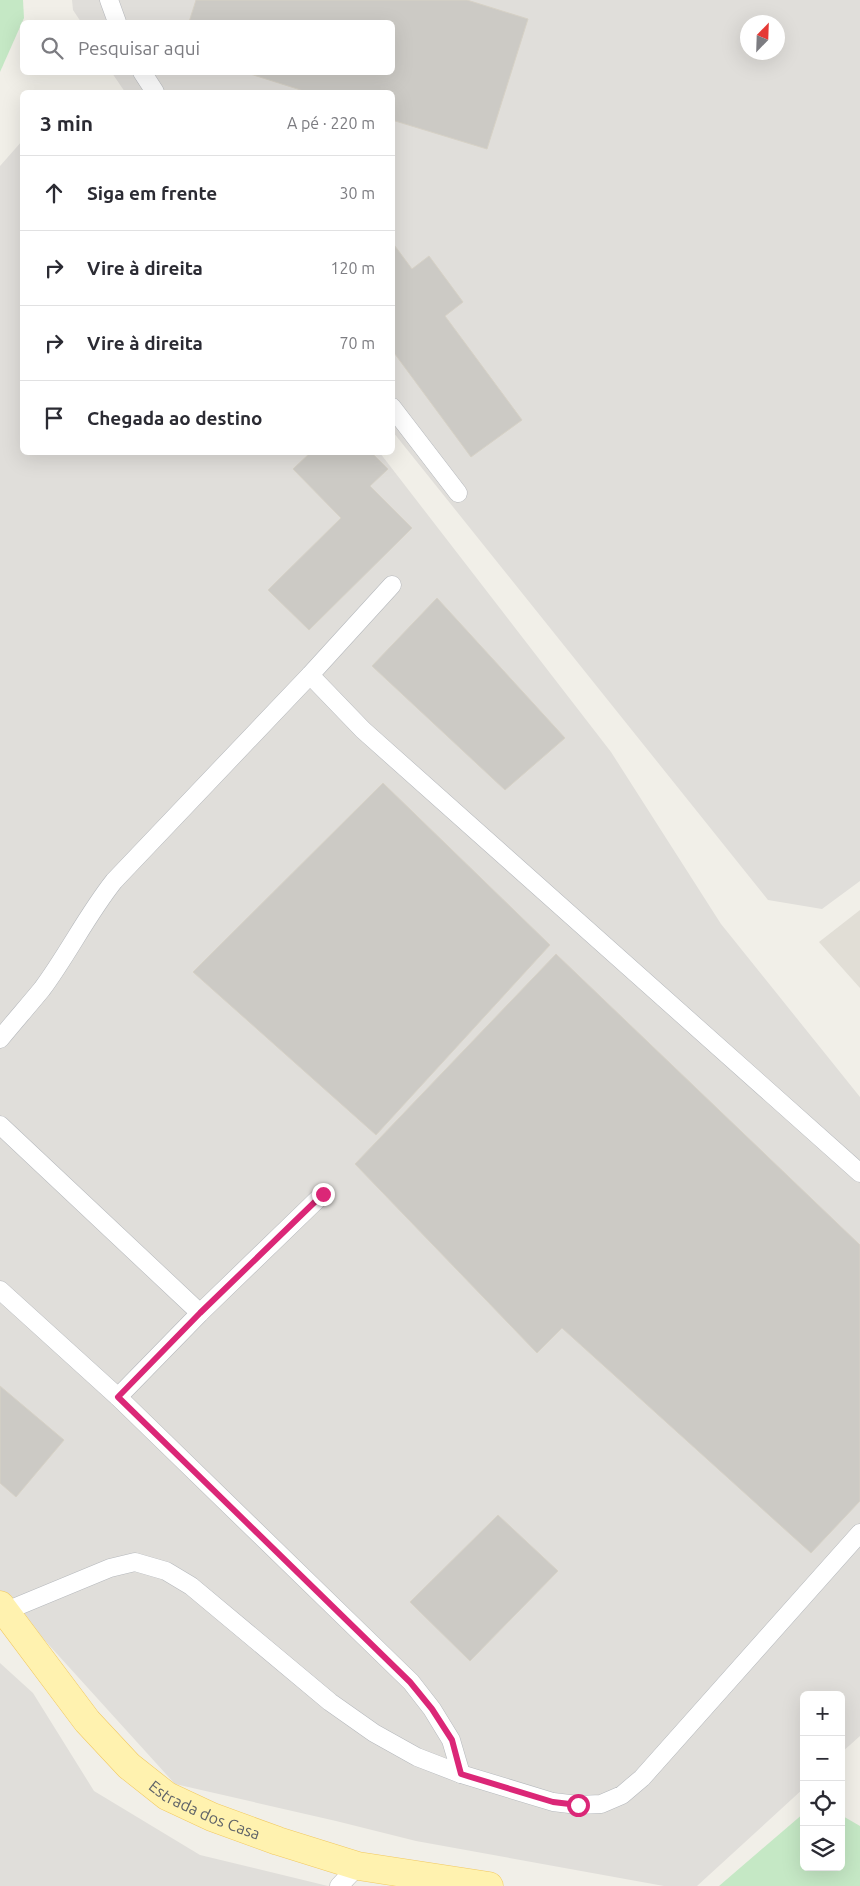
<!DOCTYPE html>
<html lang="pt">
<head>
<meta charset="utf-8">
<style>
  :root { --surface:#fff; --page:#f7f7f7; --text:#2b2b33; --muted:#7c7c81; --line:#e1e1e2 }
  body { margin:0; font-family:Ubuntu,sans-serif; background:var(--page); color:var(--text) }
  .controls { position:absolute; right:15px; bottom:15px; display:grid; overflow:hidden; border-radius:8px; box-shadow:0 5px 20px #0002 }
  .controls button { width:45px; height:45px; display:grid; place-items:center; padding:0; border:0; border-bottom:1px solid var(--line); background:var(--surface); color:var(--text); font:25px sans-serif }
  .compass { position:absolute; left:740px; top:15px; width:45px; height:45px; border-radius:50%; background:var(--surface); box-shadow:0 5px 20px #0002; rotate:23deg }
  .stop { position:absolute; width:15px; height:15px; margin:-11px; border:4px solid #db2777; border-radius:50%; background:#fff }
  .stop.end { background:#db2777; border-color:#fff; box-shadow:0 1px 5px #0008 }
  .list { margin:0; padding:0; list-style:none }
  h2 { display:flex; justify-content:space-between; align-items:center; height:65px; margin:0; padding:0 20px; font-size:21px }
  h2 small { font-size:16px; font-weight:400; color:var(--muted) }
  .list li { display:grid; grid-template-columns:32px 1fr auto; gap:15px; align-items:center; box-sizing:border-box; height:75px; padding:0 20px; border-top:1px solid var(--line) }
  .list b { display:block; font-size:19px; white-space:nowrap }
  .list em { font-size:16px; font-style:normal; color:var(--muted) }
  .icon { flex:none; width:28px; height:28px; fill:none; stroke:currentColor; stroke-width:2; stroke-linecap:round; stroke-linejoin:round }
  .map { position:relative; flex:none; width:860px; height:1886px; overflow:hidden }
  .search { position:absolute; background:var(--surface); box-shadow:0 5px 20px #0002; left:20px; top:20px; width:375px; height:55px; display:flex; align-items:center; gap:12px; box-sizing:border-box; padding:0 18px; border-radius:8px; color:var(--muted); font-size:19px }
  .panel { position:absolute; background:var(--surface); box-shadow:0 5px 20px #0002; left:20px; top:90px; width:375px; height:365px; border-radius:8px }
  .map>svg:first-child { display:block }
  .industrial { fill:#e0deda; fill-rule:evenodd }
  .education { fill:#e1ded6 }
  .green { fill:#c5e8c5 }
  .building { fill:#cccac5; stroke:#d6d1c6 }
  .lines { fill:none; stroke-linecap:round; stroke-linejoin:round }
  .lane-casing { stroke:#b5b8bc; stroke-width:19 }
  .primary-casing { stroke:#f2c960; stroke-width:29 }
  .lane { stroke:#fff; stroke-width:18 }
  .primary { stroke:#fff2af; stroke-width:28 }
  .route { stroke:#db2777; stroke-width:6 }
  .labels { text-anchor:middle; dominant-baseline:central; stroke-width:4; stroke-linejoin:round; paint-order:stroke }
  .street-label { font-size:16px; fill:#5f6368; stroke:#fff }
</style>
</head>
<body>
<div class="map">
<svg width="860" height="1886" viewBox="0 0 860 1886">
  <rect width="100%" height="100%" fill="#f1efe8"/>
  <g class="industrial">
    <path d="M72,0H860V881L822,909L768,900L393,432L392,92H125L112,73L392,72V22H81L73,10ZM748,22H778V52H748Z"/>
    <path d="M22,141V452L380,453L611,752L721,924L860,1097V1736L841,1753V1695H804V1788L697,1886H664L416,1841L336,1821L175,1784L0,1591V166Z"/>
    <path d="M0,1663L33,1693L94,1791L200,1855L328,1886H0Z"/>
  </g>
  <path class="education" d="M860,910V988L819,942Z"/>
  <g class="green">
    <path d="M0,0H23L24,18L0,72Z"/>
    <path d="M804,1813V1867H841V1815L860,1826V1886H719Z"/>
  </g>
  <g class="building">
    <path d="M196,0H467L528,19L487,149L392,120V92H307L244,72H392V22H189Z"/>
    <path d="M392,242L412,269L429,256L463,302L445,316L522,420L471,457L392,350Z"/>
    <path d="M311,452H371L388,469L370,486L412,528L309,630L268,590L341,518L293,469Z"/>
    <path d="M437,598L565,738L505,790L372,666Z"/>
    <path d="M383,783L550,945L376,1135L193,972Z"/>
    <path d="M556,954L860,1245V1501L811,1553L562,1328L537,1353L355,1164Z"/>
    <path d="M0,1386L64,1440L16,1497L0,1483Z"/>
    <path d="M498,1515L558,1571L470,1661L410,1602Z"/>
  </g>
  <g class="lines">
    <defs>
      <g id="lane">
        <path d="M109,0L117,22"/>
        <path d="M142,72L155,92"/>
        <path d="M392,407L458,493"/>
        <path d="M392,585L310,675L363,730L860,1173"/>
        <path d="M0,1039C14,1022 28,1006 42,989C68,954 87,915 114,881L310,675"/>
        <path d="M0,1125L200,1313"/>
        <path d="M0,1290L118,1397L411,1682L432,1709L451,1740L461,1774"/>
        <path d="M118,1397L200,1313L323,1194"/>
        <path d="M6,1611L110,1568L135,1562L166,1571L191,1586L330,1702L374,1733L417,1757L461,1774L553,1802L578,1805L601,1804L622,1795L642,1778L860,1533"/>
        <path d="M339,1886L358,1866"/>
      </g>
      <g id="primary">
        <path id="s1" d="M0,1605L87,1721L129,1766L167,1796L212,1817L278,1841L358,1866L489,1886"/>
      </g>
    </defs>
    <use href="#lane" class="lane-casing"/>
    <use href="#primary" class="primary-casing"/>
    <use href="#lane" class="lane"/>
    <use href="#primary" class="primary"/>
  </g>
  <g class="lines">
    <path class="route" d="M323,1194L200,1313L118,1397L410,1682L432,1709L452,1740L461,1774L553,1802L578,1805"/>
  </g>
  <g class="labels">
    <g class="street-label">
      <text stroke="none"><textPath href="#s1" startOffset="295">Estrada dos Casa</textPath></text>
    </g>
  </g>
</svg>
<div class="controls">
<button>+</button>
<button>−</button>
<button><svg class="icon" aria-label="locate" viewBox="0 0 24 24"><circle cx="12" cy="12" r="6"/><path d="M12 2v4M12 18v4M2 12h4M18 12h4"/></svg></button>
<button><svg class="icon" aria-label="layers" viewBox="0 0 24 24"><path d="M12 4l9 5-9 5-9-5zM3 14l9 5 9-5"/></svg></button>
</div>
<svg class="compass" viewBox="-18 -18 36 36"><path d="M0-13l5 13h-10z" fill="#e53935"/><path d="M0 13l5-13h-10z" fill="#7c7c81"/></svg>
<div class="stop" style="left:578px;top:1805px"></div>
<div class="stop end" style="left:323px;top:1194px"></div>
<div class="search"><svg class="icon" aria-label="search" viewBox="0 0 24 24"><circle cx="10" cy="10" r="6"/><path d="M15 15l6 6"/></svg>Pesquisar aqui</div>
<section class="panel">
<h2>3 min<small>A pé · 220 m</small></h2>
<ul class="list">
<li><svg class="icon" aria-label="ahead" viewBox="0 0 24 24"><path d="M12 20V5M6 11l6-6 6 6"/></svg><div><b>Siga em frente</b></div><em>30 m</em></li>
<li><svg class="icon" aria-label="right" viewBox="0 0 24 24"><path d="M7 20v-9h11M14 6l5 5-5 5"/></svg><div><b>Vire à direita</b></div><em>120 m</em></li>
<li><svg class="icon" aria-label="right" viewBox="0 0 24 24"><path d="M7 20v-9h11M14 6l5 5-5 5"/></svg><div><b>Vire à direita</b></div><em>70 m</em></li>
<li><svg class="icon" aria-label="arrive" viewBox="0 0 24 24"><path d="M6 21V4h12l-3 4 3 4H6"/></svg><div><b>Chegada ao destino</b></div></li>
</ul>
</section>
</div>
</body>
</html>
